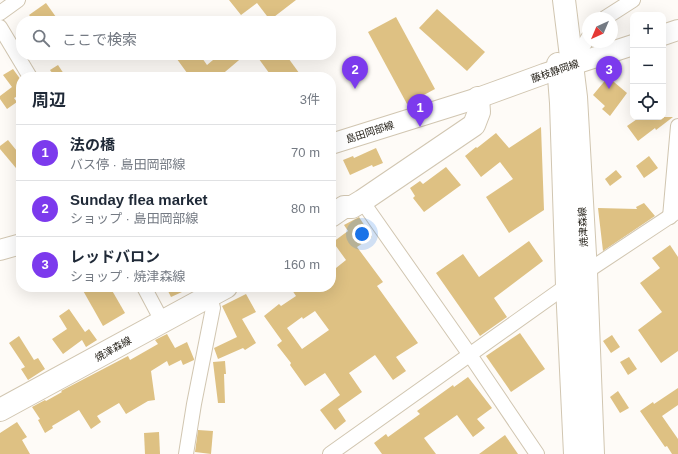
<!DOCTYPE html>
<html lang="ja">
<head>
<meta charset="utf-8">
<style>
  :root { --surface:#fff; --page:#f6f6f7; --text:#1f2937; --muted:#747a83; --line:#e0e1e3; --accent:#7c3aed }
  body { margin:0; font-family:Helvetica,"Noto Sans JP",sans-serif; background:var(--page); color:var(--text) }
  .controls { position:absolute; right:12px; top:12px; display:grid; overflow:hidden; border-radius:8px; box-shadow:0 4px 16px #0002 }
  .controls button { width:36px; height:36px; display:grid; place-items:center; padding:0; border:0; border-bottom:1px solid var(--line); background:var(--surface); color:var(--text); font:20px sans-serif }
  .compass { position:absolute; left:582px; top:12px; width:36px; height:36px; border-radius:50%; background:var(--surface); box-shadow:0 4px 16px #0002; rotate:224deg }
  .you { position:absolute; left:362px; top:234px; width:14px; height:14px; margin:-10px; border:3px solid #fff; border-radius:50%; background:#1a73e8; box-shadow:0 0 0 6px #1a73e833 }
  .badge { display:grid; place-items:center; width:26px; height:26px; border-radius:50%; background:var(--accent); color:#fff; font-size:13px; font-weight:700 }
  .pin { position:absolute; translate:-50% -33px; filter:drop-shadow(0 1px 2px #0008) }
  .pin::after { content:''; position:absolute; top:21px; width:14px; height:12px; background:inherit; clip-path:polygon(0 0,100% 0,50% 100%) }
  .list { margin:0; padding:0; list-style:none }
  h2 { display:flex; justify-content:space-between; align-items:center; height:52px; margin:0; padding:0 16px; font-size:17px }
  h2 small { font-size:13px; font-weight:400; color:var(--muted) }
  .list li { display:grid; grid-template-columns:26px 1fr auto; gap:12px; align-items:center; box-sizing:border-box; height:56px; padding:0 16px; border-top:1px solid var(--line) }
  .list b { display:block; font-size:15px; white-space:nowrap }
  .list p { margin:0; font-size:13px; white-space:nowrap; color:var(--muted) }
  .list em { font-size:13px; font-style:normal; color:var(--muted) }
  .icon { flex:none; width:22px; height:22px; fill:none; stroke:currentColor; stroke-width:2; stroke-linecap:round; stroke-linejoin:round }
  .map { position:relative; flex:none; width:678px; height:454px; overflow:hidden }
  .search { position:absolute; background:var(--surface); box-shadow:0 4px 16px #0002; left:16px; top:16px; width:320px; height:44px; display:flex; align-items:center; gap:10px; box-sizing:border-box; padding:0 14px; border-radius:16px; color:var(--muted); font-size:15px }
  .panel { position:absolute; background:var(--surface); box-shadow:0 4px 16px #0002; left:16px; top:72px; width:320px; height:220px; border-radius:16px }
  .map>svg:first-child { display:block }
  .building { fill:#dec183; fill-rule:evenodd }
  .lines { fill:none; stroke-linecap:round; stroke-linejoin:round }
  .street-casing { stroke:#d1c6b1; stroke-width:16 }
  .secondary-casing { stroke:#d1c6b1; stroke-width:22 }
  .primary-casing { stroke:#d1c6b1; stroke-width:24 }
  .street { stroke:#fff; stroke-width:14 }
  .secondary { stroke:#fff; stroke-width:20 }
  .primary { stroke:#fff; stroke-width:22 }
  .labels { text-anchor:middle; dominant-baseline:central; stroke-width:3; stroke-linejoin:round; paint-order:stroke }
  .street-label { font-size:10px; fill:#252119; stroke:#fff }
</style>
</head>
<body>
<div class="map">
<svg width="678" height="454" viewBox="0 0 678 454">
  <rect width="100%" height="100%" fill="#fefbf7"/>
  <g class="building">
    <path d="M229,0H296L270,20L257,3L241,15Z"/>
    <path d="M46,3L56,17L51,21H34L29,15Z"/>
    <path d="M437,9L485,52L467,71L419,28Z"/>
    <path d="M396,17L435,89L407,104L368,32Z"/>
    <path d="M174,55H200L207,65L219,55H245L219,77H190Z"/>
    <path d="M256,55H286L302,77H272Z"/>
    <path d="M58,65L66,77H55L50,70Z"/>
    <path d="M13,69L21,80V100L18,96L14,98L17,102L7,109L0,99V96L12,87L3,75Z"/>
    <path d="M608,77L627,93L610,116L602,109L605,106L593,95Z"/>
    <path d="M640,117H673L656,130L655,128L638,141L627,126Z"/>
    <path d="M541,127L544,210L509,233L486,197L513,179L500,162L481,177L465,156L476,147L477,148L496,133L509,148Z"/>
    <path d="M8,140L21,156V174L0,149V146Z"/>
    <path d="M376,148L383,163L373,167L372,165L350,175L343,160L353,156L354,158Z"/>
    <path d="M649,156L658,168L644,178L636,166Z"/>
    <path d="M446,167L461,185L424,212L413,198L415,196L410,188L420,181L423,184Z"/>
    <path d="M616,170L622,177L610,186L605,179Z"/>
    <path d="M644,203L655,216L603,251L598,208L637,209L636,207Z"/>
    <path d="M359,217L372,237L357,247L383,282L377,286L418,343L396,357L406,371L393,380L375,355L349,373L362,392L338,409L346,421L335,430L320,410L340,395L325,373L305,386L290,365L291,363L277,345L282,341L264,316L279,304L281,306L296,296L290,287H331V272L346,260L333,242L348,231L344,225ZM315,311L329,330L302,349L287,328L302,317L303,319Z"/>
    <path d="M529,241L543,261L494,298L507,317L480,336L436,273L463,254L479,277Z"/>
    <path d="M670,245L678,257V351L661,363L638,330L662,312L640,283L660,268L652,258Z"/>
    <path d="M81,287H110L125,313L103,326Z"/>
    <path d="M166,287H193L171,297Z"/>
    <path d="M246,294L256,312L242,319L256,343L245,350L243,348L218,359L214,348L237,337L222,306Z"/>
    <path d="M69,309L85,332L89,329L97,340L86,347L82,340L63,354L52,339L67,329L59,316Z"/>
    <path d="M520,333L545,369L511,392L486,356Z"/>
    <path d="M167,334L175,348L187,342L194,359V360L183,365L181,360L169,366L167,361L151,371L155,400L148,401L126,414L119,403L97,416L101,422L91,429L79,410L52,426L53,428L45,433L38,420L40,419L32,407L45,400L46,401L62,392L61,391L128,356L130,360L158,344L155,340Z"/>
    <path d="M612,335L620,347L611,353L603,341Z"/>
    <path d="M19,336L34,360L38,358L45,369L28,380L21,369L25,367L9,343Z"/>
    <path d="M629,357L637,369L628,375L620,362Z"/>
    <path d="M225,361L226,374H224L225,403H218L213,362Z"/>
    <path d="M468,377L492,408L477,419L485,428L473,437L457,415L424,438L436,454H382L374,443L386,434L388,437L420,414L417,411L453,385L454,387Z"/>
    <path d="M678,388V405L662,416L678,439V454H672L667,446L665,447L640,411L653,402L654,404Z"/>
    <path d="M618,391L629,408L620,413L610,397Z"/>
    <path d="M17,422L27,437L22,440L30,454H0V433Z"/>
    <path d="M198,430L213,431L211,454L195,452Z"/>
    <path d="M159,432L160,454H145L144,433Z"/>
    <path d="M505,435L518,454H479Z"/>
  </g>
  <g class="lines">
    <defs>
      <g id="street">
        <path d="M0,13L18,0"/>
        <path d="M605,18L633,0"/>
        <path d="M0,27L30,77"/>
        <path d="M572,65L588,38"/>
        <path d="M362,201L470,355L537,454"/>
        <path d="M670,217L678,126"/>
        <path d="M144,287L162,321"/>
        <path d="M186,454L194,404L213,308L208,289"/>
        <path d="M330,454L586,272L678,211"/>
      </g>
      <g id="secondary">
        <path d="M663,35L678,30"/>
        <path d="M331,144L478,98L544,74L633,45"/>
        <path d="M0,250L21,244"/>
      </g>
      <g id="primary">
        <path d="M564,0L576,97L586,272L593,454"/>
        <path d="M558,64L561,103L567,286L575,454"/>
        <path d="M331,216L344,207H352L362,201L474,125L479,112L478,98"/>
        <path d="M0,410L226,287"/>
      </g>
    </defs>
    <use href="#street" class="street-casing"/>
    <use href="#secondary" class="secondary-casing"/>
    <use href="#primary" class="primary-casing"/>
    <use href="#street" class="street"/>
    <use href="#secondary" class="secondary"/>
    <use href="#primary" class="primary"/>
  </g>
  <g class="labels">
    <g class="street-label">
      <text transform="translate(555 71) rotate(-19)">藤枝静岡線</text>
      <text transform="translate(370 132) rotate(-18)">島田岡部線</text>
      <text transform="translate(583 227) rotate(-93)">焼津森線</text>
      <text transform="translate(113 349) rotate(-29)">焼津森線</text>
    </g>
  </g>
</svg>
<div class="controls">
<button>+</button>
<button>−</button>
<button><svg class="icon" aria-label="locate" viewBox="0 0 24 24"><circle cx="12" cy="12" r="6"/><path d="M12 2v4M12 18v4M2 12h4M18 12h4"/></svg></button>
</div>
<svg class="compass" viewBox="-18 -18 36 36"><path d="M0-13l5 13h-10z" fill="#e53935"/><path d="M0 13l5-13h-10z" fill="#747a83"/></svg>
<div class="you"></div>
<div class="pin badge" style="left:420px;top:127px">1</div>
<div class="pin badge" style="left:355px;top:89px">2</div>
<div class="pin badge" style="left:609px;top:89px">3</div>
<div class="search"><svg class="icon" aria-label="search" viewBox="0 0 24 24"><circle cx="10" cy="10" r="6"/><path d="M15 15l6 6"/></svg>ここで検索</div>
<section class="panel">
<h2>周辺<small>3件</small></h2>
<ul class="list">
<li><span class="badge">1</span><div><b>法の橋</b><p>バス停 · 島田岡部線</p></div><em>70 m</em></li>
<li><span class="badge">2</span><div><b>Sunday flea market</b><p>ショップ · 島田岡部線</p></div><em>80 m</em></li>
<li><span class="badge">3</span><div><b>レッドバロン</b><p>ショップ · 焼津森線</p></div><em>160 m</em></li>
</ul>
</section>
</div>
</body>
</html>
